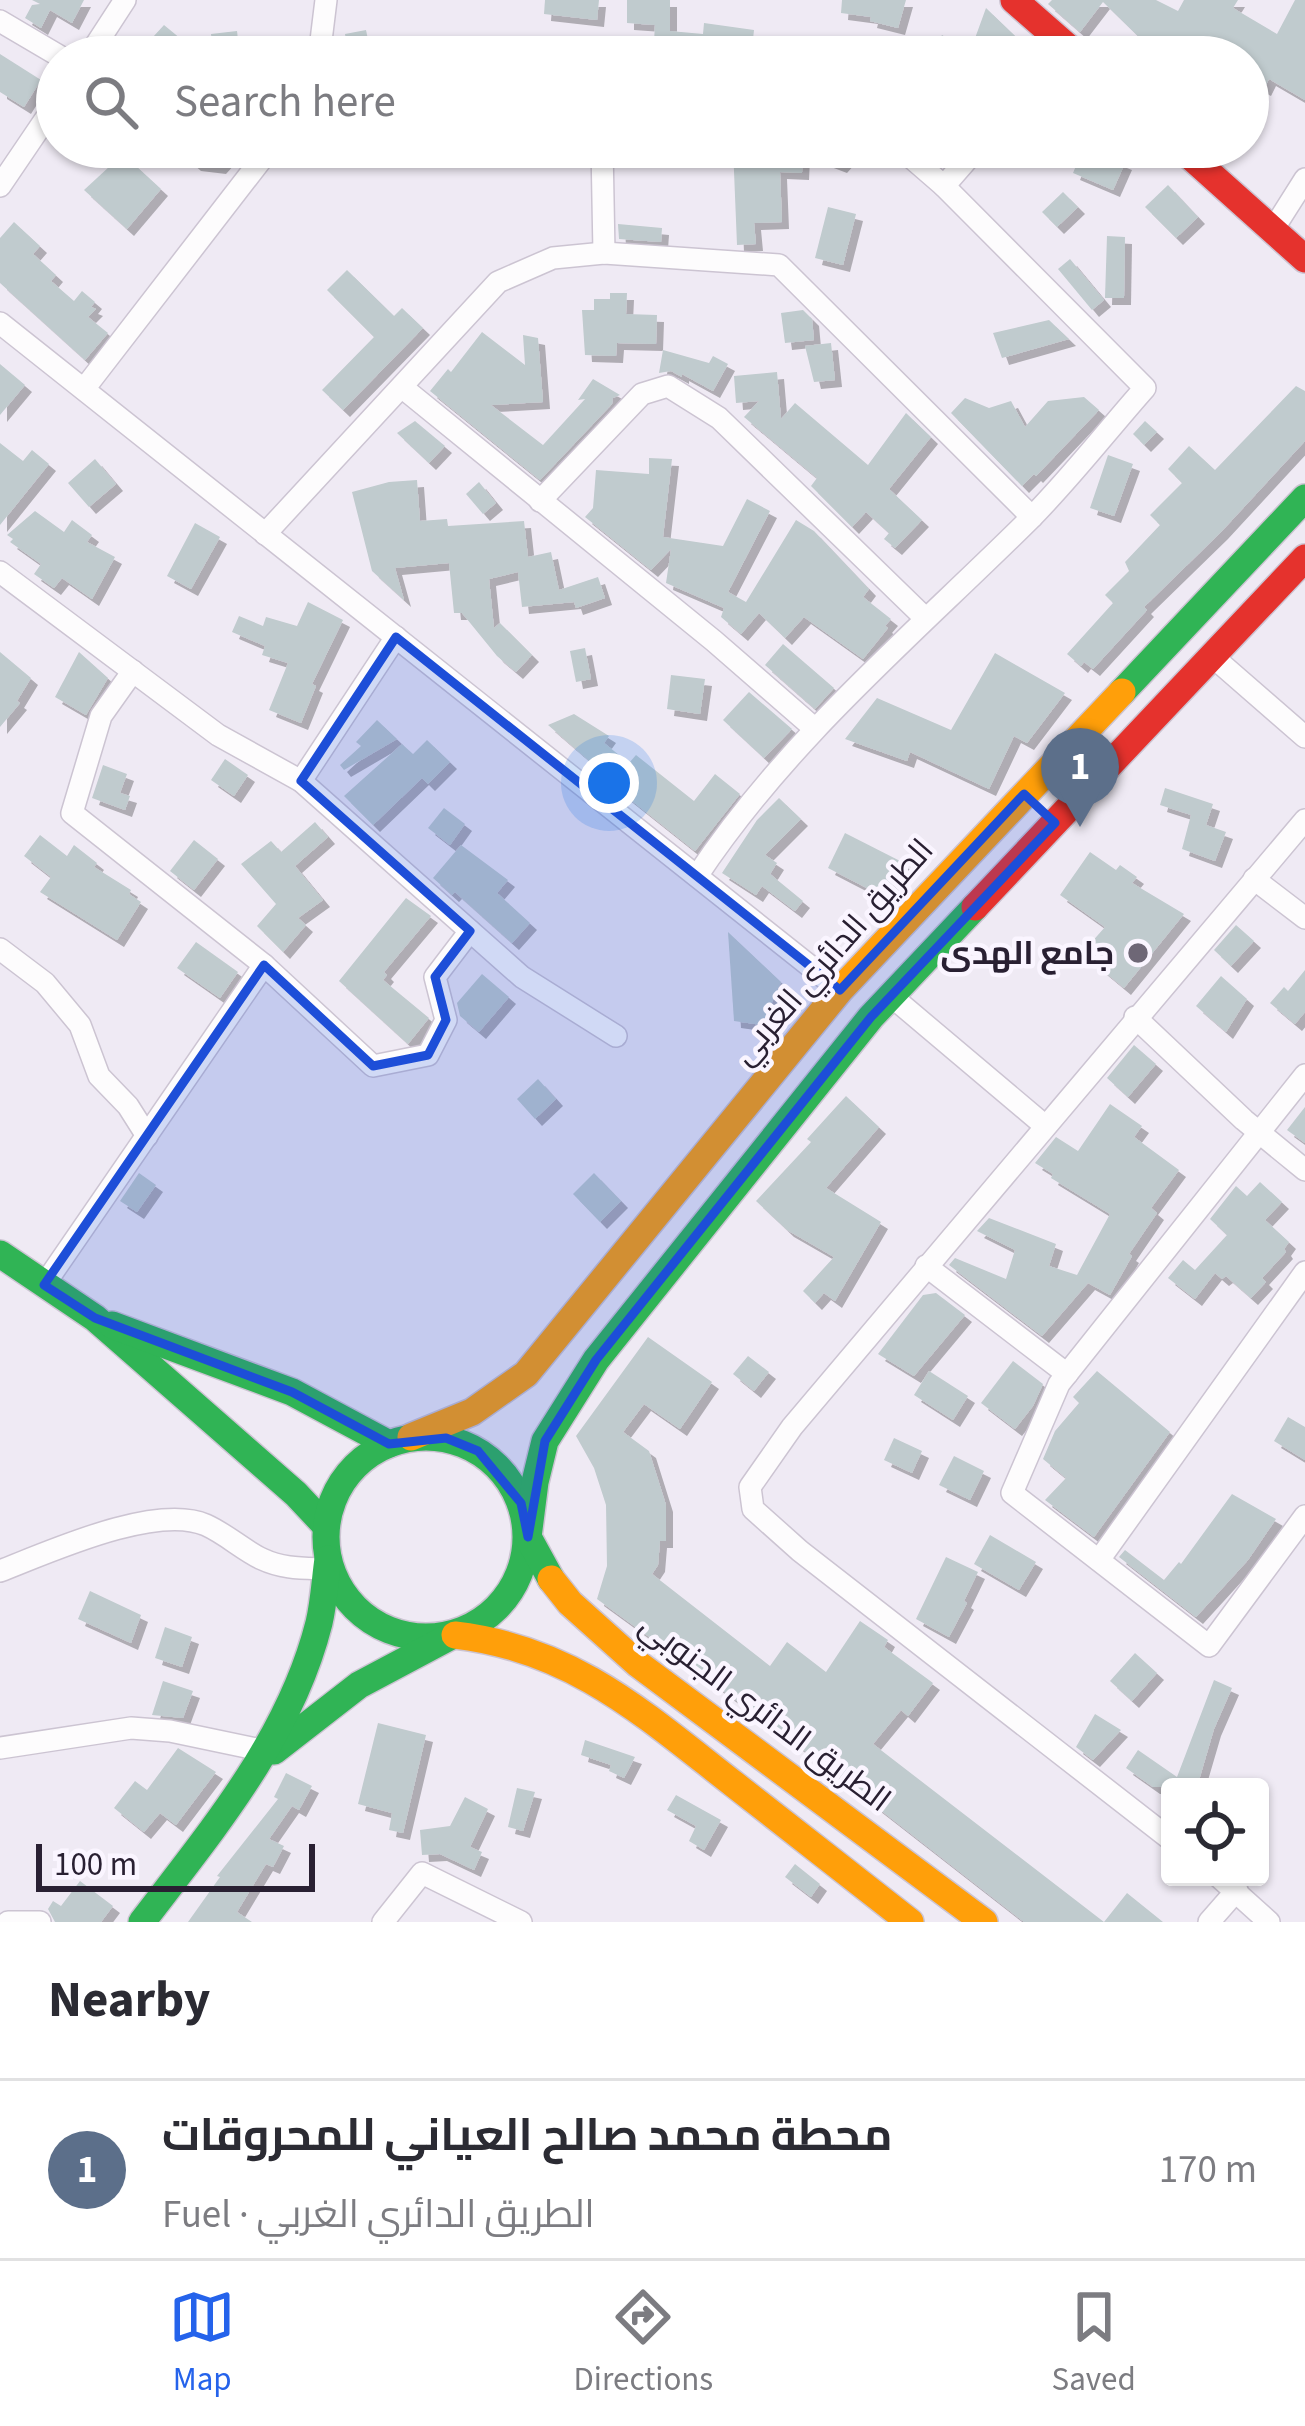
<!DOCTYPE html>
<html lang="en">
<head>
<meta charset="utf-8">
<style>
  :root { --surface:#fff; --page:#f2f2f3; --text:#2b2b33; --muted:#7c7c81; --line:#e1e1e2; --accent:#2563eb }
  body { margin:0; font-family:"Source Sans 3",Cairo,sans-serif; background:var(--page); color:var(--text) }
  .controls { position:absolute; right:36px; bottom:36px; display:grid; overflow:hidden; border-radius:12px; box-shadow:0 3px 9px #0004 }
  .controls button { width:108px; height:108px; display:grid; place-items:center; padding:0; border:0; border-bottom:3px solid var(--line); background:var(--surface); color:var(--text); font:60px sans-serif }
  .scale { position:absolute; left:36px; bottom:30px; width:279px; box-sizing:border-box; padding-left:12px; border:6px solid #292032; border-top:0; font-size:33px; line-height:42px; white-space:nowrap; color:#292032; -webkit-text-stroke:9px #faf5ff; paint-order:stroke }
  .you { position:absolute; left:609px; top:783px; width:42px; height:42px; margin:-30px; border:9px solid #fff; border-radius:50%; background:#1a73e8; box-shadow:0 0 0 18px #1a73e833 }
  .badge { display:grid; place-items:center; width:78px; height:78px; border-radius:50%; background:var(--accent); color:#fff; font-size:39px; font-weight:700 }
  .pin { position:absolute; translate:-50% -99px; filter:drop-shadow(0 3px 6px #0008) }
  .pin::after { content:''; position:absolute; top:63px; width:42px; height:36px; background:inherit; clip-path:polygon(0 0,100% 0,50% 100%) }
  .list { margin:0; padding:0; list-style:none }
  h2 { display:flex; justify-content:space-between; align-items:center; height:156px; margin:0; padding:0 48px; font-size:51px }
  h2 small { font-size:39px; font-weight:400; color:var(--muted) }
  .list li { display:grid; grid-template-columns:78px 1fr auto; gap:36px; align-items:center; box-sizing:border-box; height:180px; padding:0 48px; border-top:3px solid var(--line) }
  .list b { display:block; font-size:45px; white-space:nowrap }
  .list p { margin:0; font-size:39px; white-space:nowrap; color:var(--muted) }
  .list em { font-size:39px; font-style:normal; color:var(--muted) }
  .icon { flex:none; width:66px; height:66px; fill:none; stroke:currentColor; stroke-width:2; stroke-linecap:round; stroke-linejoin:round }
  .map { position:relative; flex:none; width:1305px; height:1922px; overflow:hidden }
  .search { position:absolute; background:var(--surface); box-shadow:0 3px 9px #0004; left:36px; right:36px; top:36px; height:132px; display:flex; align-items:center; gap:30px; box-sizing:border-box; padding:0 42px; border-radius:66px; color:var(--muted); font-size:45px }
  .sheet { height:336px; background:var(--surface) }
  nav { display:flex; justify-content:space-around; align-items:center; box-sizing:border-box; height:168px; border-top:3px solid var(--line); background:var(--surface); font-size:33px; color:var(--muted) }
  nav a { display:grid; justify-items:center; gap:6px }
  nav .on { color:var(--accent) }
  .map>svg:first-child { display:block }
  .building { fill:#c0cbce; filter:url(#shadow) }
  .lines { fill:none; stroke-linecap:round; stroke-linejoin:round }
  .street-casing { stroke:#ccc4d2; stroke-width:24 }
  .fast-casing { stroke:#ccc4d2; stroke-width:30 }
  .slow-casing { stroke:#ccc4d2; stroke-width:30 }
  .jam-casing { stroke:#ccc4d2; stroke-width:30 }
  .street { stroke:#fdfcfd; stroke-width:21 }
  .fast { stroke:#30b455; stroke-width:27 }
  .slow { stroke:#ff9f0a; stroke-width:27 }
  .jam { stroke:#e5322d; stroke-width:27 }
  .marked { fill:#1d4ed8; fill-opacity:0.2; stroke:#1d4ed8; stroke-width:9; stroke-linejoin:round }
  .poi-dot { fill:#6e6776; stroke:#faf5ff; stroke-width:4.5 }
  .labels { text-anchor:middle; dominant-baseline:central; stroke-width:9; stroke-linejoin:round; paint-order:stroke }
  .street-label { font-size:33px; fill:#292032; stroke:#faf5ff }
  .poi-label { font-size:33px; font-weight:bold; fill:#292032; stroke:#faf5ff; text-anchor:end }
</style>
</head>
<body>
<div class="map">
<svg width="1305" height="1922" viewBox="0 0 1305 1922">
  <defs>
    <filter id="shadow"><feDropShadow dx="7" dy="7" stdDeviation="0" flood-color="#0004"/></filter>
  </defs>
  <rect width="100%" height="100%" fill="#efeaf4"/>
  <g class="building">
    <path d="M32,0H84L72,23L50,10L41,28L25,18L32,5L40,4Z"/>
    <path d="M545,0H599L597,20L544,14Z"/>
    <path d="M627,0H670V31L703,34L704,23L754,30L751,57L686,50L685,57H653L655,25L627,23Z"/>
    <path d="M842,0H906L898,28L870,21L871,17L841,13Z"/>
    <path d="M1052,0H1156L1178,11L1184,0H1238L1233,8L1277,34L1295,0H1305V100L1269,79L1264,89L1248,81V57H1225L1201,43L1186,57H1133L1145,43L1103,2L1080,32L1048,4Z"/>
    <path d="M986,8L1037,57H929L942,35L970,52Z"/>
    <path d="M164,25L192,48L185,57H148L160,43L153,37Z"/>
    <path d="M366,30L370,49L348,53L345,34Z"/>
    <path d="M237,31L240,57H214L211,34Z"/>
    <path d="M620,37V57H501V46Z"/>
    <path d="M0,54L41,80L24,107L0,92Z"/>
    <path d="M175,147H237L219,167L194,164Z"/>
    <path d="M733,147H857L840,166L803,152L802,173L780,172L782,222L754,223L756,244L737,245Z"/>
    <path d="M1084,147L1125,163L1113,190L1073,173Z"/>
    <path d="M123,154L161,189L127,229L84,190Z"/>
    <path d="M1168,185L1198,217L1176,238L1145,207Z"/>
    <path d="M1063,192L1078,207L1057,227L1042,212Z"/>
    <path d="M828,207L856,214L843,265L815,258Z"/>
    <path d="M14,222L40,246L33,254L56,275L51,281L74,301L82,291L95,302L91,307L96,309L88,317L108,333L85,360L0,283V238Z"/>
    <path d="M618,224L662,228L661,242L619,239Z"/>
    <path d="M1107,236L1125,237L1124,298H1105Z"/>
    <path d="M1070,259L1104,300L1092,310L1058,269Z"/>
    <path d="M347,270L394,316L402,308L423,328L343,410L322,390L374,337L327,290Z"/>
    <path d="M610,293H627L626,314L657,315L656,344L617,343L616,356L585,355L582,310H594V299H610Z"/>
    <path d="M803,310L812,319L814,340L785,343L781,313Z"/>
    <path d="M1049,320L1069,339L1002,358L993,333Z"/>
    <path d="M482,332L525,365L523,335L538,338L543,402L491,405L543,445L585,399L578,400L593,379L620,395L613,398L612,404L540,480L430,391L448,369L451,372Z"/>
    <path d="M831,343L835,380L814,382L805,346Z"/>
    <path d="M663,350L709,363L713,356L728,364L713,391L682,374V377L671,371L659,373Z"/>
    <path d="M0,364L25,385L0,415Z"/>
    <path d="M777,372L781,419L795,403L868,465L906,413L931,437L889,489L922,520L895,548L884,539L889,533L866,512L852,527L811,486L817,478L744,417L759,401L736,403L734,376Z"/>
    <path d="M1296,386L1305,391V441L1221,532L1144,607L1147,610L1093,669L1084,662L1081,666L1067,654L1113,603L1105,595L1129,571L1125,562L1160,525L1150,515L1182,483L1168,469L1189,446L1215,470Z"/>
    <path d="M1084,397L1099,410L1036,476L1034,474L1022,486L951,413L965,398L989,408L1011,401L1025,427L1048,401Z"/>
    <path d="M415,421L445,446L429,463L397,433Z"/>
    <path d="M1145,421L1157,432L1144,445L1133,434Z"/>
    <path d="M0,443L23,461L32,450L49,464L0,525Z"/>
    <path d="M1108,455L1133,464L1114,516L1090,508Z"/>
    <path d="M649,458L672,459L663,537L723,546L747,499L770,511L728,592L746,602L796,520L814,531L869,589L863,597L891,619L885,626L888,628L863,659L804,617L785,638L759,613L741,634L721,617L724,608L666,583L671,549L651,570L585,517L593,508L596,470L649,474Z"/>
    <path d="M95,459L116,484L89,507L68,483Z"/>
    <path d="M417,480L420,521L447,519L448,526L524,521L528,557L551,552L559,590L598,577L605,598L576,608L574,602L522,607L518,572L489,579L494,628L500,623L532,655L516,672L497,656L462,613H454L449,563L395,568L404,600L372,571L352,492L389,482Z"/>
    <path d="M479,482L496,503L483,514L466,494Z"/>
    <path d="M35,511L64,532L72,520L92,535L87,542L115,557L92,599L62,578L54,588L34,574L41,564L10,542L13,539L7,535Z"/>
    <path d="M195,523L220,537L191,589L167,576Z"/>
    <path d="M308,602L343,620L312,684L316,686L301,723L269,710L288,663L262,655L265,646L232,632L239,616L263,626L266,617L297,626Z"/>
    <path d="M783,644L834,688L815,709L765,665Z"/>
    <path d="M585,648L591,679L576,682L570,651Z"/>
    <path d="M0,652L31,678L17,701L20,703L0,727Z"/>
    <path d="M79,652L108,678L86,715L55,697Z"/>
    <path d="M995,653L1065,693L1027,743L1014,736L989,789L910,752L907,761L845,739L877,698L951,730Z"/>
    <path d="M671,675L705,679L700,714L667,709Z"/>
    <path d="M749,692L792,729L764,758L723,720Z"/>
    <path d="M574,714L609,736L604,743L629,763L636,755L694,801L715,774L740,794L695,851L612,785L614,782L548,725Z"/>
    <path d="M377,720L397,739L344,770L340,765L361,746L356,742Z"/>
    <path d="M427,740L450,762L428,784L422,778L373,825L344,796L402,744L413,754Z"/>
    <path d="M225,759L248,775L234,796L211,780Z"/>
    <path d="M103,765L127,774L120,793L130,796L125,810L92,798Z"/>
    <path d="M1165,788L1213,804L1206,825L1226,832L1215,861L1182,849L1191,815L1160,805Z"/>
    <path d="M779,798L801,819L765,855L777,863L770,874L803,901L795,911L762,886L756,895L722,873L757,820Z"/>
    <path d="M444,808L465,824L450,845L428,828Z"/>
    <path d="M315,822L328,837L295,866L323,900L298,918L306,925L283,952L257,926L276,904L241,864L271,841L281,852Z"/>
    <path d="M845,833L904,863L886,898L828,868Z"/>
    <path d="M40,835L67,856L74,845L97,863L94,867L131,890L129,894L141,902L117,940L40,892L51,877L24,856Z"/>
    <path d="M194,840L218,859L194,890L170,871Z"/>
    <path d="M461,845L508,880L497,893L530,923L512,943L455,892L452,895L433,878Z"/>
    <path d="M1090,852L1116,870L1120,865L1137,877L1132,883L1184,914L1124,988L1082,953L1105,927L1060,895Z"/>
    <path d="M406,898L431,916L384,972L387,975L383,980L429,1018L408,1044L339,981Z"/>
    <path d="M1236,925L1254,941L1231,966L1214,950Z"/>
    <path d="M728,932L781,982L762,1025L734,1021Z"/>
    <path d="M196,942L238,972L220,998L177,968Z"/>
    <path d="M1305,970V1012L1295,1024L1270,1003L1284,987L1288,991Z"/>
    <path d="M482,974L509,997L479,1032L460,1016L457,1003Z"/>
    <path d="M1221,976L1247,999L1226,1032L1196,1006Z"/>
    <path d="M1134,1045L1156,1064L1128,1097L1107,1078Z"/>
    <path d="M538,1079L556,1099L535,1119L517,1099Z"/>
    <path d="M846,1096L879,1127L826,1188L881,1222L835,1301L824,1293L815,1303L803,1291L834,1257L787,1230L756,1201L811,1142L807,1139Z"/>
    <path d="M1110,1104L1142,1126L1134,1137L1179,1170L1151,1208L1157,1213L1129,1254L1132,1256L1110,1295L1088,1283L1042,1336L949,1265L955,1258L1006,1279L1015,1250L977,1231L989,1218L1056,1244L1049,1266L1077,1275L1110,1214L1051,1178L1053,1174L1035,1163L1056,1137L1078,1151Z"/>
    <path d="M1305,1107V1143L1287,1130Z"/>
    <path d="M139,1173L156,1185L137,1212L120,1201Z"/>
    <path d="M594,1173L621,1201L600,1222L573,1194Z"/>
    <path d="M1260,1182L1282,1202L1265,1220L1289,1242L1284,1249L1286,1252L1262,1278L1266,1282L1251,1298L1226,1276L1222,1279L1215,1273L1195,1299L1168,1278L1183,1260L1195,1270L1227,1235L1210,1219L1236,1186L1247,1196Z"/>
    <path d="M936,1293L965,1315L914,1376L878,1354L923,1295Z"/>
    <path d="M648,1337L712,1382L680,1429L644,1404L623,1432L649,1451L666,1505V1541H660L658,1565L652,1574L770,1666L787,1642L826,1672L860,1621L888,1640L884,1647L933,1683L908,1716L901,1710L873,1744L1104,1922L1127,1893L1163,1922H1024L792,1741L597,1599L607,1566L606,1505L594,1468L576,1436Z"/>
    <path d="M748,1356L769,1372L754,1391L733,1374Z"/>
    <path d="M1013,1361L1043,1384L1033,1406L1015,1429L981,1403Z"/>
    <path d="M929,1371L968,1396L953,1420L914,1395Z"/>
    <path d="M1097,1371L1170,1432L1094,1537L1045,1500L1066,1478L1043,1459L1055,1431L1079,1403L1073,1397Z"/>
    <path d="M1288,1417L1305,1427V1460L1274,1441Z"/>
    <path d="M894,1438L922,1451L912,1473L884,1460Z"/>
    <path d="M954,1456L984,1471L970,1500L939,1485Z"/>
    <path d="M1232,1494L1276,1519L1248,1560L1196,1617L1119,1557L1125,1550L1164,1580L1179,1562L1181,1564Z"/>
    <path d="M990,1535L1036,1562L1019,1590L974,1564Z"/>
    <path d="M946,1557L978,1572L964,1601L967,1603L949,1637L916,1619Z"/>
    <path d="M90,1591L141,1615L131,1643L78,1619Z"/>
    <path d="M165,1627L192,1637L182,1667L155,1658Z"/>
    <path d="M1135,1653L1157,1673L1132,1701L1110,1681Z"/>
    <path d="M1214,1680L1232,1688L1214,1729L1197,1787H1153L1126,1768L1138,1750L1177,1777Z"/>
    <path d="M163,1681L193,1691L183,1718L152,1715Z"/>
    <path d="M1095,1714L1121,1730L1093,1760L1076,1747Z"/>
    <path d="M378,1723L426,1735L403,1833L389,1830L392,1813L358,1804Z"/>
    <path d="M585,1740L635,1757L624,1778L609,1771L611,1765L581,1755Z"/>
    <path d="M178,1748L216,1772L176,1825L160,1813L144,1832L114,1808L135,1781L147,1790Z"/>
    <path d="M286,1773L312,1786L299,1810L292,1806L269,1839L284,1846L273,1867L266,1864L237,1912L252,1922H188L220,1877L217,1876L278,1799L274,1797Z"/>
    <path d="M517,1788L535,1792L523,1831L508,1827Z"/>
    <path d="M676,1795L721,1820L704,1850L689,1841L696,1826L667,1810Z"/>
    <path d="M465,1797L488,1809L470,1847L482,1852L474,1870L440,1854L422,1855L420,1830L450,1826Z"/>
    <path d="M795,1864L820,1884L811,1897L785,1877Z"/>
    <path d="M80,1881L113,1906L101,1922H55L48,1909L53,1901L61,1906Z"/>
  </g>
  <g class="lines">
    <defs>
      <g id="street">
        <path d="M0,21L61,57"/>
        <path d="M88,57L125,0"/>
        <path d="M319,57L326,0"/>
        <path d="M602,147L604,253"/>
        <path d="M0,186L57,102"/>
        <path d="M944,186L978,147"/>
        <path d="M1274,228L1305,179"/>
        <path d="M0,323L840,990"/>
        <path d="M403,388L714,641L814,728"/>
        <path d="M84,389L271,147"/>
        <path d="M540,501L642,394L668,386L719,418L925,618"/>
        <path d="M265,534L498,282L553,258L604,253L779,265L1032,517"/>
        <path d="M0,572L218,735L301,781L522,977L616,1036"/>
        <path d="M1212,656L1305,737"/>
        <path d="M301,781L396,637"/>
        <path d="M697,876C788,739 913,635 1029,520C1070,479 1106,432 1145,388L944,186L899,147"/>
        <path d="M1254,879L1305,918"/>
        <path d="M0,949L45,983L80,1025L99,1076L128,1106L147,1136"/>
        <path d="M264,965L373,1066L428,1055L446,1020L435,977L470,931"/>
        <path d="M890,995L1044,1125"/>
        <path d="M1135,1017L1244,1120L1305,1170"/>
        <path d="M1305,1075L1059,1384L1012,1493L1209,1646L1305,1516"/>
        <path d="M926,1266L1067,1374"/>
        <path d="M44,1285L264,965L72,813L101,716L133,671"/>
        <path d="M1099,1560L1305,1272"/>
        <path d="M0,1571C49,1552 156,1503 206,1525C226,1534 243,1550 262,1559C283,1569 304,1568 327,1569"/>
        <path d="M0,1748L131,1728L170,1731L266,1751"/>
        <path d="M1170,1839L800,1551L753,1509L750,1487L792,1427L1305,820"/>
        <path d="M1219,1877L1269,1922"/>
        <path d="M8,1922H40"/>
        <path d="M383,1922L422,1873L521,1922"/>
        <path d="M1209,1922L1237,1890"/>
      </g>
      <g id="fast">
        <path d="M1122,692L1305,498"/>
        <path d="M0,1254L95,1318L296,1494L326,1526"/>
        <path d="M112,1325L292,1392L389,1444"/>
        <circle cx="426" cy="1537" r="100"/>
        <path d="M551,1579L528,1537L535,1482L545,1441L596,1360L871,1017L975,907"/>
        <path d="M274,1751L359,1685L453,1635"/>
        <path d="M142,1922C212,1830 290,1738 319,1623C324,1602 325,1580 328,1559"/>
      </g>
      <g id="slow">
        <path d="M411,1437L472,1412L526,1374L840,990L1122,692"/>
        <path d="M551,1579L570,1603L638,1664L984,1922"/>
        <path d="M455,1635C574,1649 645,1715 735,1785C793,1831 852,1876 910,1922"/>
      </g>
      <g id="jam">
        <path d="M1014,0L1079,57"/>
        <path d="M1180,147L1305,259"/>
        <path d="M975,907L1305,558"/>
      </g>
    </defs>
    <use href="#street" class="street-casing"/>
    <use href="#fast" class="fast-casing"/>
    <use href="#slow" class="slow-casing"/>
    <use href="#jam" class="jam-casing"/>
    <use href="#street" class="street"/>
    <use href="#fast" class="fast"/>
    <use href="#slow" class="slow"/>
    <use href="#jam" class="jam"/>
  </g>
  <path class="marked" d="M396,637L840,990L1024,794L1055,823L871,1017L596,1360L545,1441L528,1537L521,1503L478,1451L446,1438L389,1444L292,1392L95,1318L44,1285L264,965L373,1066L428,1055L446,1020L435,977L470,931L301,781Z"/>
  <circle class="poi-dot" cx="1138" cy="953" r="12"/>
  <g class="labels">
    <g class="street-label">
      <text transform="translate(833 952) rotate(-49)">الطريق الدائري الغربي</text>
      <text transform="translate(765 1713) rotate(37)">الطريق الدائري الجنوبي</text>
    </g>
    <g class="poi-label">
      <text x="1114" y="953">جامع الهدى</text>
    </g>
  </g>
</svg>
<div class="controls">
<button><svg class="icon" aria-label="locate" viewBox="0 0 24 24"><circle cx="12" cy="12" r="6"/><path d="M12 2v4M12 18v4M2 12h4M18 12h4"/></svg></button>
</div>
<div class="scale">100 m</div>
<div class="you"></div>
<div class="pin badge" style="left:1080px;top:827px;background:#5c6f8a">1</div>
<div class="search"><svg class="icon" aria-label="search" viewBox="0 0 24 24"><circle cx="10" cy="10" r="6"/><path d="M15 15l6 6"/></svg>Search here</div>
</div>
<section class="sheet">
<h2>Nearby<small></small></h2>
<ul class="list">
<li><span class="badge" style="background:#5c6f8a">1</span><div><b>محطة محمد صالح العياني للمحروقات</b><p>Fuel · الطريق الدائري الغربي</p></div><em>170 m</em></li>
</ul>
</section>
<nav>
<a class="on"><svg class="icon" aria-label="map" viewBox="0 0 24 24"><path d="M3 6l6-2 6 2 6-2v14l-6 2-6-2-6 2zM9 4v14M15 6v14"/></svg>Map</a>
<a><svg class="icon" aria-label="directions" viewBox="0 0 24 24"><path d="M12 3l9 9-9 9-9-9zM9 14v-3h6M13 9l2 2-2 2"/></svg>Directions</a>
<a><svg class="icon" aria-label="saved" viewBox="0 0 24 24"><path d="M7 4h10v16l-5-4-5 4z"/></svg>Saved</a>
</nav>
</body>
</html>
